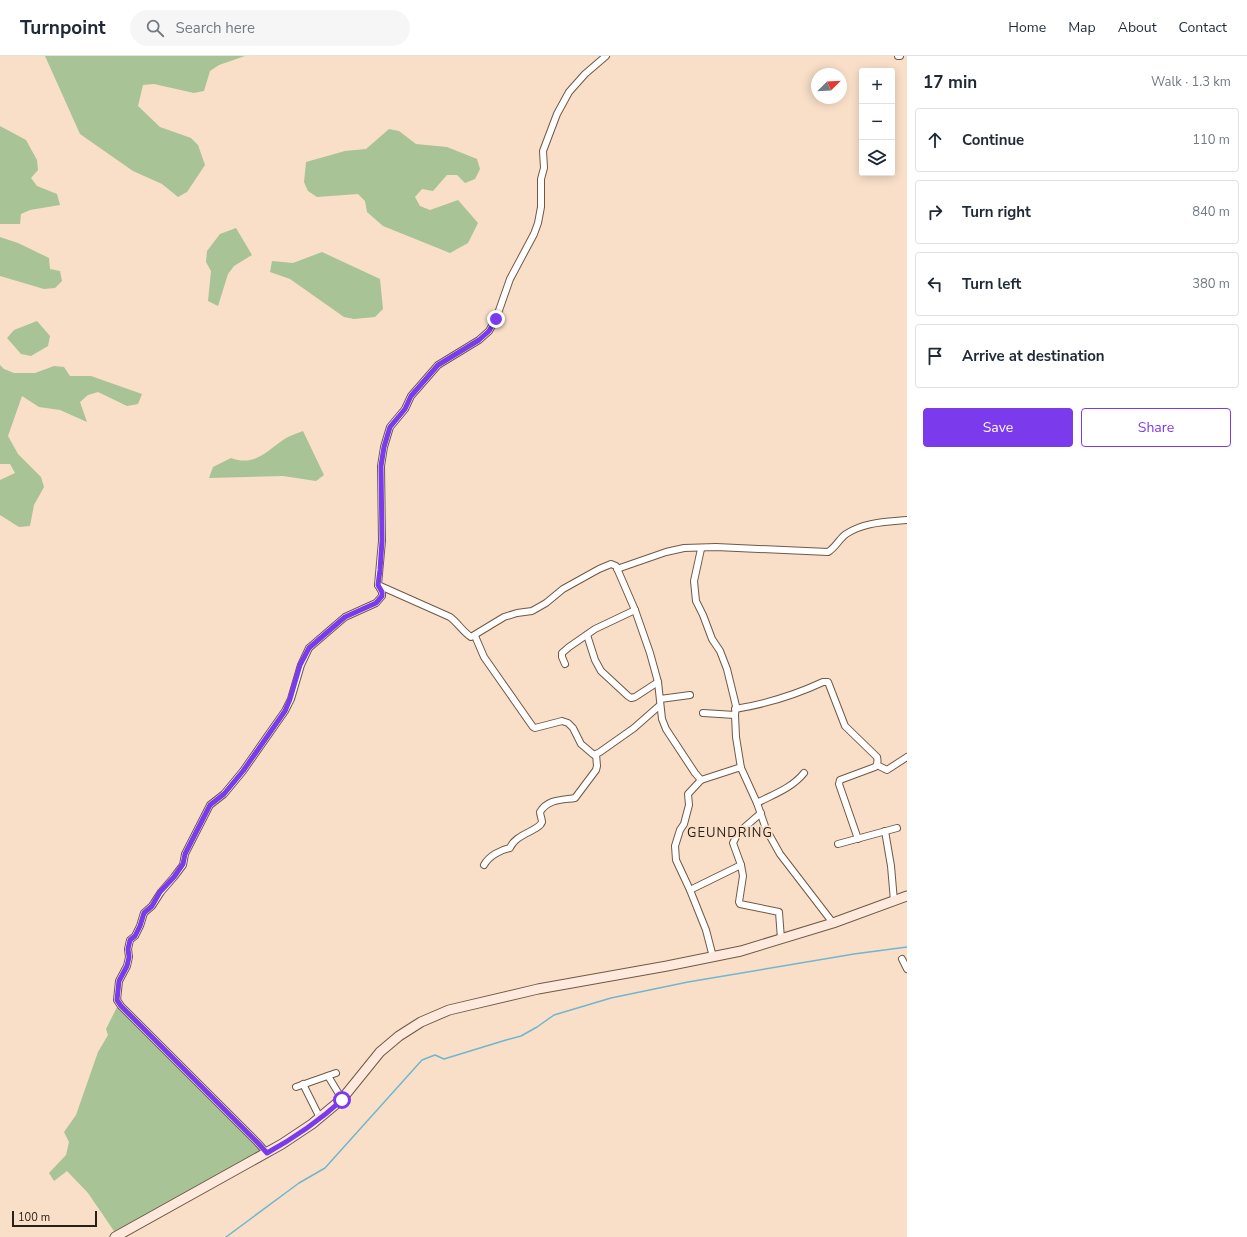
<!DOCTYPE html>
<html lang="en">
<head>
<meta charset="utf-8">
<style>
  :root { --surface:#fff; --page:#f6f6f7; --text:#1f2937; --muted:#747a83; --line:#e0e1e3; --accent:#7c3aed }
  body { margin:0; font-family:"Nunito Sans",sans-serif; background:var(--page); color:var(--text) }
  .controls { position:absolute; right:12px; top:12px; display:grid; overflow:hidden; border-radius:4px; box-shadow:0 2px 10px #0003 }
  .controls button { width:36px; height:36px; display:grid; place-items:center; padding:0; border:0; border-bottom:1px solid var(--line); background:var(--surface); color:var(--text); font:20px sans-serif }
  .compass { position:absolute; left:811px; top:12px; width:36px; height:36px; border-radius:50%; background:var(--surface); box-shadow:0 2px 10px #0003; rotate:66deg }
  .scale { position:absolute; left:12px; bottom:10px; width:85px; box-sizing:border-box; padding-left:4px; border:2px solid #292018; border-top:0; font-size:11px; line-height:14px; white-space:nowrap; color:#292018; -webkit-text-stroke:3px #f9dfc8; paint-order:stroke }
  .stop { position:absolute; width:12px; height:12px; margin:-9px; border:3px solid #7c3aed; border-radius:50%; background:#fff }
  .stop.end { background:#7c3aed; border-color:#fff; box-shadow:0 1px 4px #0008 }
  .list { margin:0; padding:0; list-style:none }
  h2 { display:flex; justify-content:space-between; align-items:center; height:52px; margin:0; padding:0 16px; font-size:17px }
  h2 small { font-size:13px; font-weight:400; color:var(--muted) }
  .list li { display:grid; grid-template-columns:26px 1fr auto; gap:12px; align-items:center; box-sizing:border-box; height:64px; margin:0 8px 8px; padding:0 8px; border:1px solid var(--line); border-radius:4px }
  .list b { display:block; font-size:15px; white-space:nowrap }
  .list em { font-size:13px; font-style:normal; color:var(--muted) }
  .actions { display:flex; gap:8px; padding:12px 16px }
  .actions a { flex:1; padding:9px 0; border:1px solid var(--accent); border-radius:4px; text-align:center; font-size:14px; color:var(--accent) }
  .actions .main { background:var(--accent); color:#fff }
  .icon { flex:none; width:22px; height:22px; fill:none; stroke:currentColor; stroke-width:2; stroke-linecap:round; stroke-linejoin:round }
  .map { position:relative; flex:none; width:907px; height:1181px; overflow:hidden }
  header { display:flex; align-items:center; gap:24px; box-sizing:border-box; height:56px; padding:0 20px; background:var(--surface); border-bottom:1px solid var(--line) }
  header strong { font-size:19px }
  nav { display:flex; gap:22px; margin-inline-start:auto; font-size:14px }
  .search { width:280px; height:36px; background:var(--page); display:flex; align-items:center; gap:10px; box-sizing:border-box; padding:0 14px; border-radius:22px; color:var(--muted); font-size:15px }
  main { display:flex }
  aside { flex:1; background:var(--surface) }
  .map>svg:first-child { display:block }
  .green { fill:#a8c395 }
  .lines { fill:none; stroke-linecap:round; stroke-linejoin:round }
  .stream { stroke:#6eb7d0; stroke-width:1.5 }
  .street-casing { stroke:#6f5946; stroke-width:8 }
  .secondary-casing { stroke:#6f5946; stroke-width:11 }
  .street { stroke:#fff; stroke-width:6 }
  .secondary { stroke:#fee9dc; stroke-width:9 }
  .route { stroke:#7c3aed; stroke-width:5 }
  .labels { text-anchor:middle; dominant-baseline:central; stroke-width:3.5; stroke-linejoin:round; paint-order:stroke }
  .quarter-label { font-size:13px; letter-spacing:1px; fill:#292018; stroke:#f9dfc8 }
</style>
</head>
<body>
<header>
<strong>Turnpoint</strong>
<div class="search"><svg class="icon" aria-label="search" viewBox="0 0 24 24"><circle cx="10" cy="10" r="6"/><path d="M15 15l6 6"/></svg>Search here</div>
<nav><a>Home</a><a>Map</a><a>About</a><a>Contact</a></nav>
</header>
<main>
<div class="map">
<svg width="907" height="1181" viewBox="0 0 907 1181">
  <rect width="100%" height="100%" fill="#f9dfc8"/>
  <g class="green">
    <path d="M45,0H245L219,9L210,15L204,35L194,37L154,28L143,29L138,50L160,71L191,82L198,89L205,109L187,136L178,141L162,128L133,115L80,78Z"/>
    <path d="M0,70L26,84L37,104L38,114L31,122L37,130L57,138L60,149L30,154L21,158L20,168H0Z"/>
    <path d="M389,73L399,75L416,88L447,91L477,103L480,113L475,123L465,127L457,119H447L433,135L422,133L415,141L420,150L430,154L458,144L478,167L468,187L450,197L383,170L367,156L365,145L358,138L317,141L308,135L304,126L306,106L345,95L366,93Z"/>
    <path d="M236,172L252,199L234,210L228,218L218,250L208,245L211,215L206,206L207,195L220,178Z"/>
    <path d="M0,181L18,187L49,202L50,213L60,215L62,225L55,232L44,233L0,220Z"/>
    <path d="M322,196L380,223L383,253L375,261L354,263L344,261L290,223L270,216L272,205L293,207Z"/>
    <path d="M37,265L50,280L48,290L31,300L21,298L7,282L14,274Z"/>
    <path d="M0,309L4,313L14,317H35L54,310L64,311L70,320H91L142,338L138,348L127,350L98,336L88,339L80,346L87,366L60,354L39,351L22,340L8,380L18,398L41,421L44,431L34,449L30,470L19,471L0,459V424L15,417L10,408H0Z"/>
    <path d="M303,375L324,419L316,425L283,420L209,422L213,411L231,402C256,411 267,394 286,382C291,379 298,377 303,375Z"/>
    <path d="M120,950L268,1095L116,1178L88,1137L67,1115L54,1125L49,1117L66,1099L69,1086L64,1076L76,1059L98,996L108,979L106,973L117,951Z"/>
  </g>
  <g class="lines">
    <path class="stream" d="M226,1181L299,1127L325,1112L422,1004L435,999L444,1003L506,984L521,980L537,971L554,959L611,942L688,926L854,898L907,891"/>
    <defs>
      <g id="street">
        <path d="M898,0H900"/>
        <path d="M701,493L694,525L696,545L703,559L712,583L720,595L727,613L736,650L735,659L736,681L741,712L757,747L766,773L780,798L833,867"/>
        <path d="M617,513L666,496L684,492L716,491L828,496C836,491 839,483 846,478C864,466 886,466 907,464"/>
        <path d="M378,529L450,561C458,567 463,576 471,581L504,561L517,557L532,555L546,547L563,533L599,513L611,508L616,510L635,554L650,597L658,626L662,663L666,673L695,717L701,724L688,738L689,749L684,768L680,774L675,790L676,804L690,834L706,874L713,901"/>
        <path d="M587,579L595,604L601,615L628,640L631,642L635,641L658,626"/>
        <path d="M475,580L484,601L533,671L535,672L562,665L568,667L573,672L581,688L594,699L600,696L634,672L659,650"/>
        <path d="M565,608L562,601V597L569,591L595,573L635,554"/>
        <path d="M660,643L690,639"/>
        <path d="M735,653C766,648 795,639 823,626H828L845,670L877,701C878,705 878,708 875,711L840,724L839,728L858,783"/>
        <path d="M703,657L735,659"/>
        <path d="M877,709L887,714L907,701"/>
        <path d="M701,724L738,712H741"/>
        <path d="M757,747C774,738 792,732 804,717"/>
        <path d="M885,775L891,810L894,845"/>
        <path d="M838,788L897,772"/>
        <path d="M484,809C489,800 500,794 510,792C515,778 539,775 542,766C542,763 540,759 540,756C548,743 562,744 575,742L596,714L597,710L596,698"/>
        <path d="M741,809L743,820L739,846L740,848L779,856L781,883"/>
        <path d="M690,834L741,809L733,787L738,777L761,757"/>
        <path d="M902,903L907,913"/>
        <path d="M328,1020L342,1043"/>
        <path d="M303,1028L320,1062"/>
        <path d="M296,1031L336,1017"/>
        <path d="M267,1097L257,1086L121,950L117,944L119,925L127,910L129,901L128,893L130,884L135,880L140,870L144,857L152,850L161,836L174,821L183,809L185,798L210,749L224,738L243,715L285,655L291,643L301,609L309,592L345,561L376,547L382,540V536L378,529L382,485L381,410L384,391L390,371L405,353L411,340L438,309L479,284L489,275L496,263L510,223L534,178L538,167L541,151V123L544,112L543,95L557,58L569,36L585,18L606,0"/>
      </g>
      <path id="secondary" d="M115,1181L282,1088L312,1068L342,1043L380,996L399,980L421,966L449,954L538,933L667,910L741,895L833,867L907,840"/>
    </defs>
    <use href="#street" class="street-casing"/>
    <use href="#secondary" class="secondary-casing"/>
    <use href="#street" class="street"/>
    <use href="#secondary" class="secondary"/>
  </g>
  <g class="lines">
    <path class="route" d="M342,1044C320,1064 294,1082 267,1097L257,1086L121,950L117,944L119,925L127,910L129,901L128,893L130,884L135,880L140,870L144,857L152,850L160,836L174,821L183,808L185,798L210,749L224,738L243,715L285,655L290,643L300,609L309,592L345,561L376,547L382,540V536L378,529L380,514L382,485L381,410L384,391L390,371L405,353L411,340L438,309L479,284L489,275L496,263"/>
  </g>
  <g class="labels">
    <g class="quarter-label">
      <text x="730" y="777">GEUNDRING</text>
    </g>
  </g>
</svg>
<div class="controls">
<button>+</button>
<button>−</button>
<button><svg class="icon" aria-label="layers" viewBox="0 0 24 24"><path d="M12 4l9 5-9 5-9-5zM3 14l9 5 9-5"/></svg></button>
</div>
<svg class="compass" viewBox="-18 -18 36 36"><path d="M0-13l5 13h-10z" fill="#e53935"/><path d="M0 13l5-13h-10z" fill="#747a83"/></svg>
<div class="scale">100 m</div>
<div class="stop" style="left:342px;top:1044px"></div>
<div class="stop end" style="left:496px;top:263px"></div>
</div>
<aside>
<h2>17 min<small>Walk · 1.3 km</small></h2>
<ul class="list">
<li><svg class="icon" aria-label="ahead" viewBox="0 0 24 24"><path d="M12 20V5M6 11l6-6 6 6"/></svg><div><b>Continue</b></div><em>110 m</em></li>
<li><svg class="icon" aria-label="right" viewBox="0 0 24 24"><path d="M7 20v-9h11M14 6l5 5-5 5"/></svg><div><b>Turn right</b></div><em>840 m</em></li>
<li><svg class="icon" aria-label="left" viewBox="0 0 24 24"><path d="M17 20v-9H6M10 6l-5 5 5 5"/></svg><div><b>Turn left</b></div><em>380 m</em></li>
<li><svg class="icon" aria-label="arrive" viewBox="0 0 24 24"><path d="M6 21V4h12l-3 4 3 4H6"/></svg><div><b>Arrive at destination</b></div></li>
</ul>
<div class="actions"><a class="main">Save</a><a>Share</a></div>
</aside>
</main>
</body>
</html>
